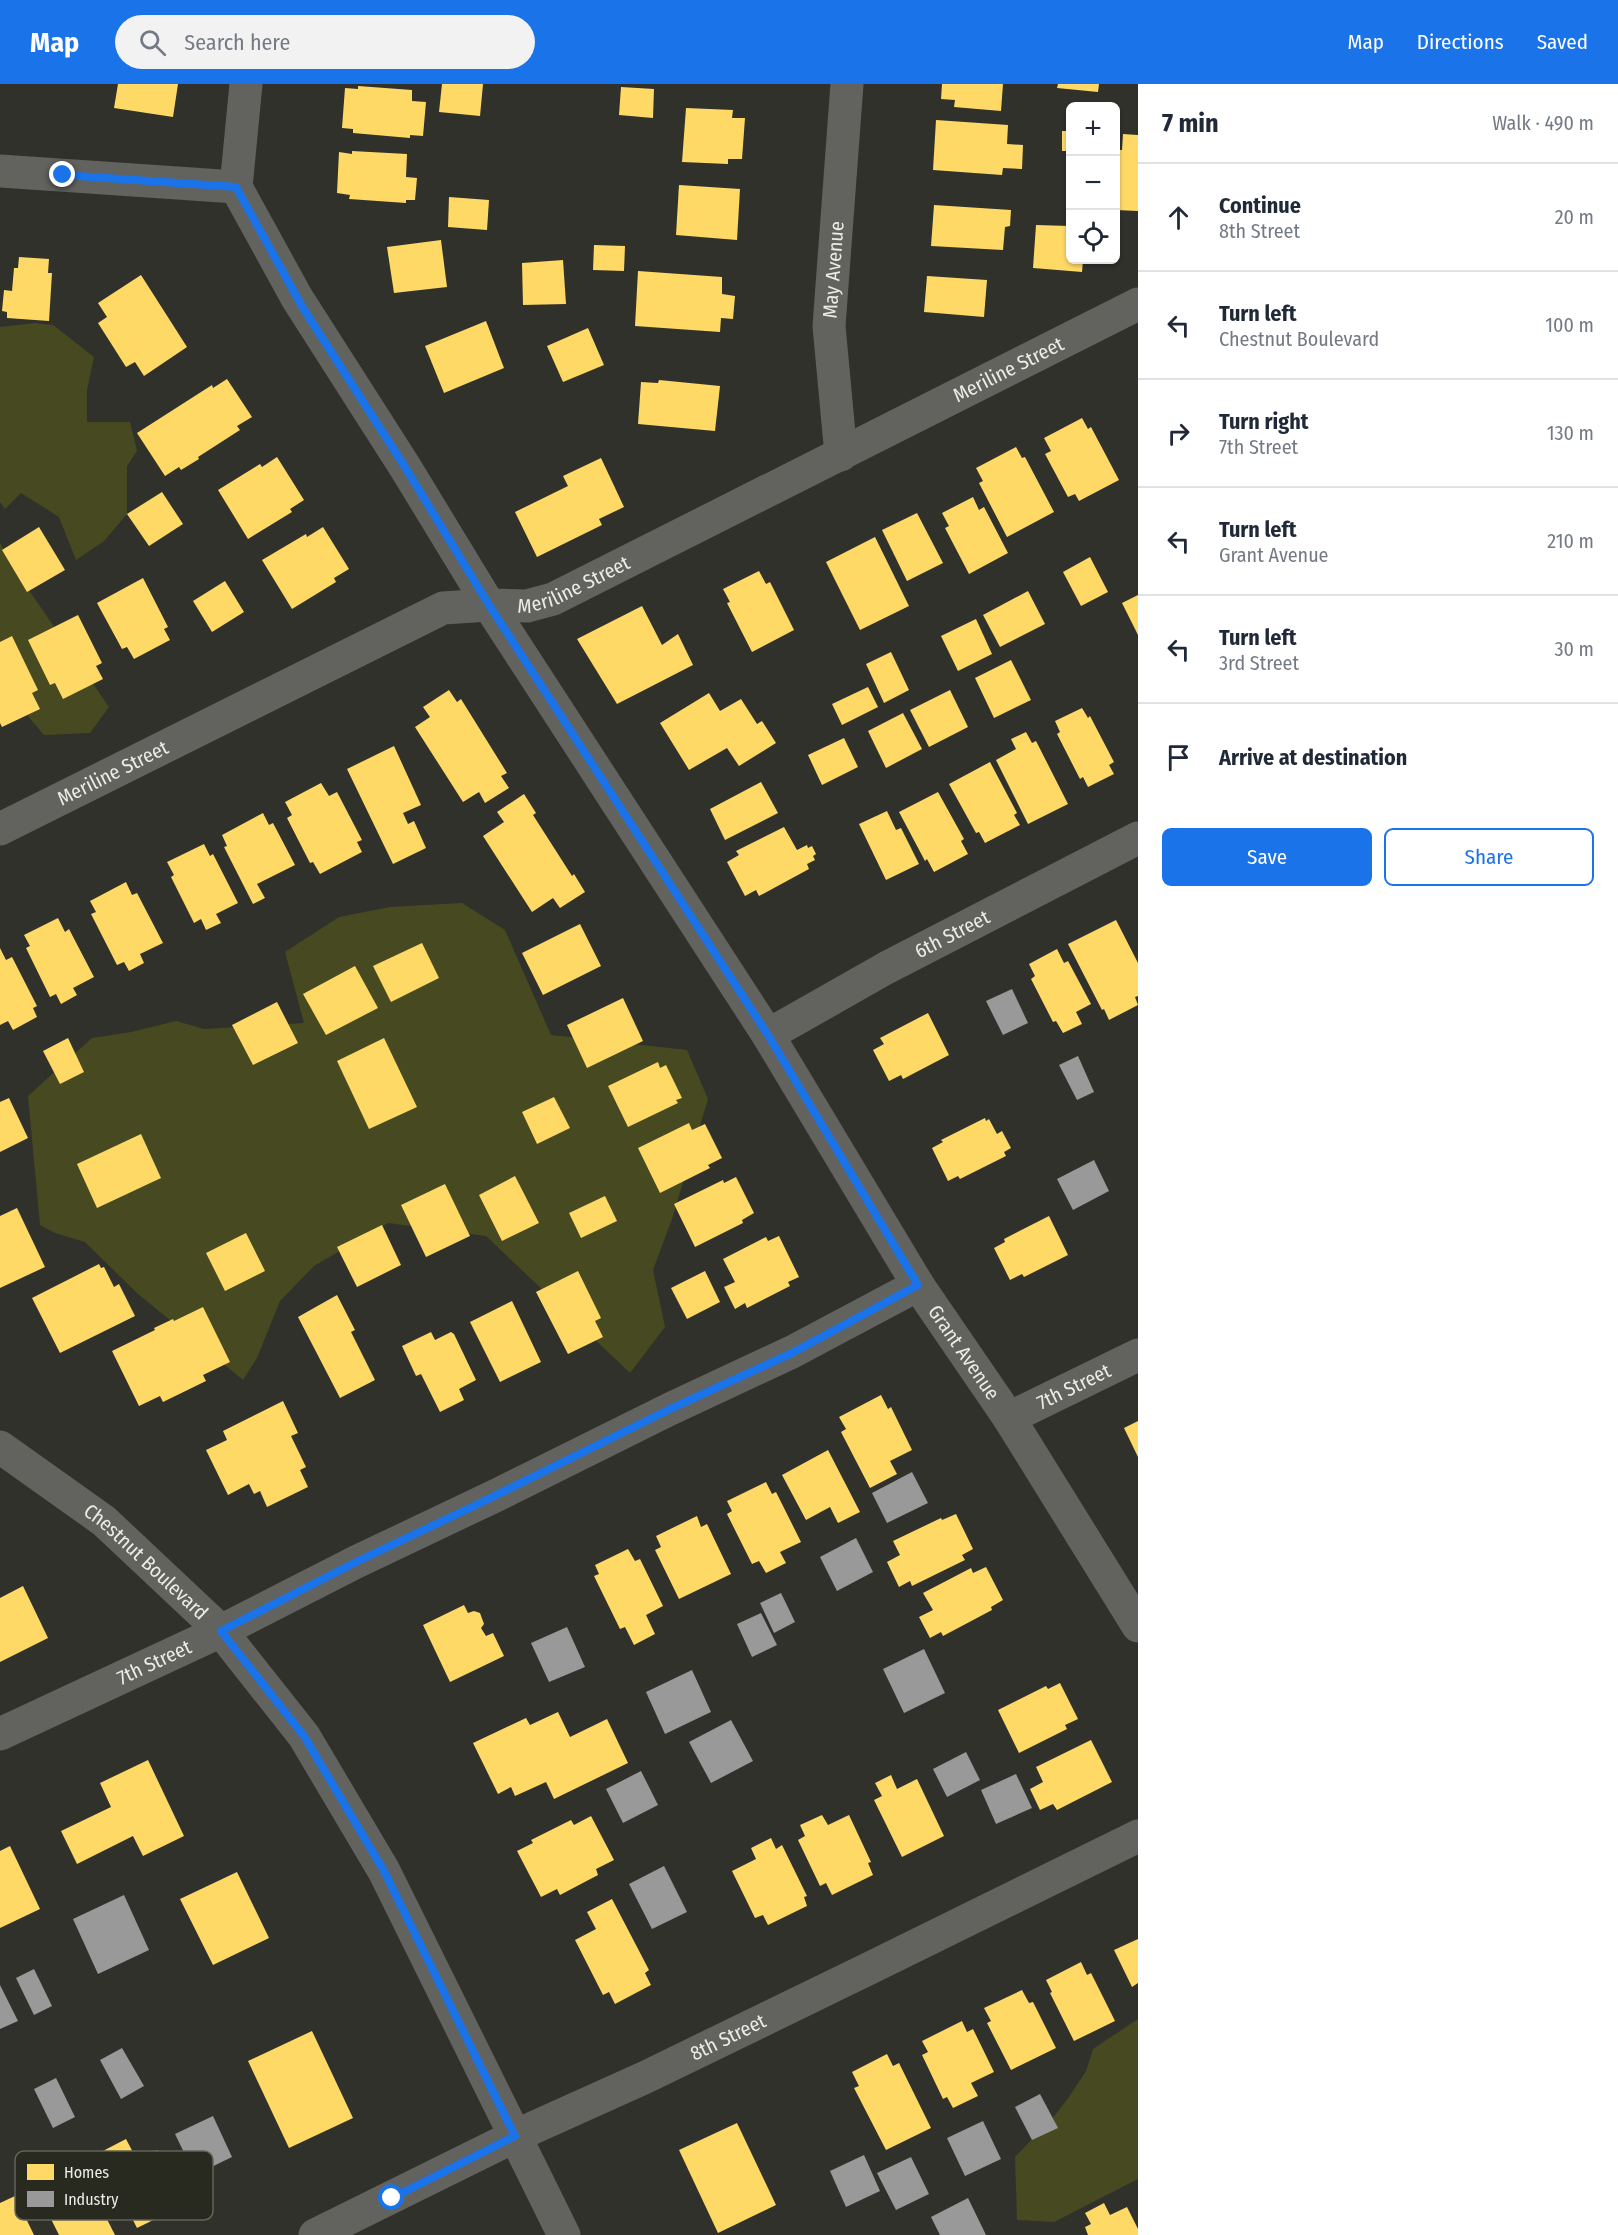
<!DOCTYPE html>
<html lang="en">
<head>
<meta charset="utf-8">
<style>
  :root { --surface:#fff; --page:#f2f2f3; --text:#1f2937; --muted:#747a83; --line:#e0e1e3; --accent:#1a73e8 }
  body { margin:0; font-family:"Fira Sans Condensed",sans-serif; background:var(--page); color:var(--text) }
  .controls { position:absolute; right:18px; top:18px; display:grid; overflow:hidden; border-radius:9px; box-shadow:0 2px 4px #0004 }
  .controls button { width:54px; height:54px; display:grid; place-items:center; padding:0; border:0; border-bottom:2px solid var(--line); background:var(--surface); color:var(--text); font:30px sans-serif }
  .stop { position:absolute; width:18px; height:18px; margin:-14px; border:4px solid #1a73e8; border-radius:50%; background:#fff }
  .stop.end { background:#1a73e8; border-color:#fff; box-shadow:0 2px 6px #0008 }
  .list { margin:0; padding:0; list-style:none }
  h2 { display:flex; justify-content:space-between; align-items:center; height:78px; margin:0; padding:0 24px; font-size:26px }
  h2 small { font-size:20px; font-weight:400; color:var(--muted) }
  .list li { display:grid; grid-template-columns:39px 1fr auto; gap:18px; align-items:center; box-sizing:border-box; height:108px; padding:0 24px; border-top:2px solid var(--line) }
  .list b { display:block; font-size:22px; white-space:nowrap }
  .list p { margin:0; font-size:20px; white-space:nowrap; color:var(--muted) }
  .list em { font-size:20px; font-style:normal; color:var(--muted) }
  .actions { display:flex; gap:12px; padding:18px 24px }
  .actions a { flex:1; padding:14px 0; border:2px solid var(--accent); border-radius:9px; text-align:center; font-size:21px; color:var(--accent) }
  .actions .main { background:var(--accent); color:#fff }
  .icon { flex:none; width:33px; height:33px; fill:none; stroke:currentColor; stroke-width:2; stroke-linecap:round; stroke-linejoin:round }
  .map { position:relative; flex:none; width:1138px; height:2151px; overflow:hidden }
  header { display:flex; align-items:center; gap:36px; box-sizing:border-box; height:84px; padding:0 30px; background:var(--accent); color:#fff }
  header strong { font-size:28px }
  nav { display:flex; gap:33px; margin-inline-start:auto; font-size:21px }
  .search { width:420px; height:54px; background:var(--page); display:flex; align-items:center; gap:15px; box-sizing:border-box; padding:0 21px; border-radius:33px; color:var(--muted); font-size:22px }
  main { display:flex }
  aside { flex:1; background:var(--surface) }
  .map>svg:first-child { display:block }
  .green { fill:#474920 }
  .homes { fill:#ffd966 }
  .industry { fill:#999 }
  .lines { fill:none; stroke-linecap:round; stroke-linejoin:round }
  .minor { stroke:#62635f; stroke-width:33 }
  .tertiary { stroke:#62635f; stroke-width:33 }
  .route { stroke:#1a73e8; stroke-width:8 }
  .labels { text-anchor:middle; dominant-baseline:central; stroke-width:6; stroke-linejoin:round; paint-order:stroke }
  .street-label { font-size:20px; fill:#ebece5; stroke:#28291f }
  .key { fill:#28291f; stroke:#62645a; stroke-width:1.5 }
  .key-label { font-size:16px; fill:#ebece5 }
</style>
</head>
<body>
<header>
<strong>Map</strong>
<div class="search"><svg class="icon" aria-label="search" viewBox="0 0 24 24"><circle cx="10" cy="10" r="6"/><path d="M15 15l6 6"/></svg>Search here</div>
<nav><a>Map</a><a>Directions</a><a>Saved</a></nav>
</header>
<main>
<div class="map">
<svg width="1138" height="2151" viewBox="0 0 1138 2151">
  <rect width="100%" height="100%" fill="#30312b"/>
  <g class="green">
    <path d="M35,239L53,241L94,273L87,306V338H130L137,367L127,382V430L104,457L76,476L59,433L21,409L5,425L0,418V243Z"/>
    <path d="M0,459L9,477L109,623L90,649L44,651L0,599Z"/>
    <path d="M462,819L505,846L551,951L687,966L708,1015L672,1135L653,1186L665,1243L630,1289L486,1152L388,1139L314,1182L280,1217L257,1274L243,1296L138,1210L85,1158L55,1149L40,1141L28,1012L92,954L131,948L176,937L204,945L304,939L285,868L339,833L390,823Z"/>
    <path d="M1138,1935V2095L1054,2138L1017,2136L1015,2073L1056,2030L1069,2013L1086,1987L1093,1965Z"/>
  </g>
  <g class="homes">
    <path d="M118,0H178L173,33L114,24Z"/>
    <path d="M442,0H483L480,32L439,28Z"/>
    <path d="M942,0H1003L1001,27L954,23L955,16L941,15Z"/>
    <path d="M1058,0H1099L1098,8L1057,4Z"/>
    <path d="M358,2L412,6V17L426,18L423,52L410,51V54L353,49V45L342,44L345,4L358,5Z"/>
    <path d="M621,3L654,5L653,34L619,31Z"/>
    <path d="M686,24L733,26L732,34H745L742,75H728V80L682,78Z"/>
    <path d="M936,36L1008,41L1007,60L1023,61L1022,85L1003,84L1002,91L933,86Z"/>
    <rect x="1062" y="47" width="8" height="20"/>
    <path d="M1123,50L1138,51V127L1116,126V66H1122Z"/>
    <path d="M352,67L407,70L406,93L417,94L415,116H406V119L349,115L350,111L337,109L339,68L352,70Z"/>
    <path d="M679,101L740,105L737,156L676,151Z"/>
    <path d="M449,113L489,116L487,146L448,143Z"/>
    <path d="M934,121L1011,126L1010,142L1005,143L1003,166L931,162Z"/>
    <path d="M1036,141L1070,142V176H1083L1082,188L1033,184Z"/>
    <path d="M441,156L447,203L394,209L387,163Z"/>
    <path d="M594,161L625,162L624,187L593,186Z"/>
    <path d="M19,173L49,175L48,189H52L49,237L7,234V228L2,227L4,206L12,207L14,184H18Z"/>
    <path d="M563,176L566,220L523,221L522,179Z"/>
    <path d="M638,187L722,193V210L735,212L733,235L721,234L720,248L635,242Z"/>
    <path d="M141,191L187,263L144,292L135,278L126,283L98,239L107,233L98,219Z"/>
    <path d="M927,192L987,196L984,233L924,228Z"/>
    <path d="M486,237L504,284L444,309L425,262Z"/>
    <path d="M588,244L604,281L563,298L547,262Z"/>
    <path d="M227,295L252,333L237,342L240,346L198,373L199,375L181,386L179,383L165,392L137,349L212,301L213,304Z"/>
    <path d="M659,296L720,302L715,347L638,340L641,298L658,299Z"/>
    <path d="M1082,334L1088,345L1091,343L1119,396L1079,417L1075,410L1068,413L1045,370L1051,367L1044,354Z"/>
    <path d="M1016,363L1022,374L1025,373L1054,428L1007,453L979,399L983,397L976,384Z"/>
    <path d="M277,373L304,416L290,425L292,428L248,455L218,406L260,380L262,383Z"/>
    <path d="M601,374L624,423L599,435L602,441L537,473L515,428L568,402L563,392Z"/>
    <path d="M162,408L183,440L149,462L127,430Z"/>
    <path d="M973,413L979,426L984,423L1008,469L969,490L945,444L949,442L942,429Z"/>
    <path d="M917,429L943,479L907,497L882,446Z"/>
    <path d="M39,443L65,486L27,508L2,466Z"/>
    <path d="M323,443L349,485L334,494L336,498L292,525L262,476L306,450L307,453Z"/>
    <path d="M875,453L909,522L860,546L826,478Z"/>
    <path d="M1090,473L1108,508L1081,522L1063,488Z"/>
    <path d="M759,487L766,500L770,498L794,546L752,568L727,519L730,518L723,505Z"/>
    <path d="M143,494L168,543L164,545L170,556L134,575L127,563L122,565L97,519Z"/>
    <path d="M225,497L244,528L212,548L193,517Z"/>
    <path d="M1028,507L1045,540L1000,563L983,531Z"/>
    <path d="M1138,511V551L1122,519Z"/>
    <path d="M642,522L662,561L678,550L693,581L617,620L577,555Z"/>
    <path d="M78,531L102,579L96,582L103,595L63,615L55,599L50,601L28,556Z"/>
    <path d="M976,535L992,570L958,587L941,552Z"/>
    <path d="M12,552L38,606L32,609L40,625L2,643L0,639V558Z"/>
    <path d="M891,568L909,606L884,619L866,580Z"/>
    <path d="M1011,576L1031,616L994,634L975,594Z"/>
    <path d="M868,603L878,623L842,641L832,620Z"/>
    <path d="M449,606L457,618L461,615L507,689L501,692L509,704L485,719L479,708L463,718L415,643L430,633L423,623Z"/>
    <path d="M950,606L968,643L929,663L910,626Z"/>
    <path d="M709,609L720,627L741,615L757,640L762,637L776,659L739,682L727,664L689,686L660,639Z"/>
    <path d="M1082,624L1088,634L1090,632L1114,678L1109,681L1114,690L1088,703L1083,693L1080,695L1057,650L1060,648L1055,637Z"/>
    <path d="M903,629L922,665L886,684L868,647Z"/>
    <path d="M1026,648L1032,659L1036,657L1068,720L1028,740L996,676L1016,665L1011,655Z"/>
    <path d="M844,654L858,683L822,701L808,671Z"/>
    <path d="M394,662L421,721L403,729L408,740L414,737L426,764L393,780L347,685Z"/>
    <path d="M990,678L1017,729L1014,731L1020,741L985,759L979,748L976,749L949,700Z"/>
    <path d="M761,698L778,729L725,756L710,725Z"/>
    <path d="M321,699L329,712L337,708L362,756L357,758L362,768L320,790L313,778L310,779L287,734L292,731L285,718Z"/>
    <path d="M938,708L964,755L961,757L968,770L934,788L927,775L925,777L899,728Z"/>
    <path d="M524,710L536,729L533,731L572,792L574,790L585,808L560,824L553,814L532,828L483,752L504,738L497,728Z"/>
    <path d="M887,727L896,746L901,744L919,780L886,796L859,740Z"/>
    <path d="M263,729L269,741L273,739L295,781L257,800L265,814L253,820L224,763L227,762L222,751Z"/>
    <path d="M784,743L797,766L807,761L808,764L812,762L816,770L813,772L815,776L807,780L809,785L759,812L756,806L745,812L727,778L739,771L736,767Z"/>
    <path d="M204,760L210,772L213,770L238,819L216,830L221,839L206,846L201,835L194,839L171,793L174,791L167,778Z"/>
    <path d="M126,798L132,811L137,809L163,859L140,870L144,879L129,887L124,878L117,881L91,830L96,828L90,817Z"/>
    <path d="M58,834L65,848L69,845L94,893L73,904L77,911L61,920L56,910L50,913L26,864L30,862L24,851Z"/>
    <path d="M1116,836L1138,879V912L1135,913L1138,921L1109,936L1104,925L1102,926L1068,860Z"/>
    <path d="M580,840L601,882L543,911L522,869Z"/>
    <path d="M422,859L439,894L391,918L373,882Z"/>
    <path d="M0,864L6,876L12,873L37,922L33,924L37,933L13,946L8,937L0,941Z"/>
    <path d="M1057,865L1064,879L1068,877L1091,920L1076,928L1082,940L1063,949L1056,937L1053,938L1031,895L1035,892L1029,880Z"/>
    <path d="M355,882L378,924L326,951L303,910Z"/>
    <path d="M623,914L643,957L587,984L567,941Z"/>
    <path d="M277,918L298,959L253,981L232,941Z"/>
    <path d="M928,929L949,971L903,995L901,991L889,997L873,966L884,960L880,954Z"/>
    <path d="M68,954L84,988L60,1000L43,967Z"/>
    <path d="M384,954L417,1023L369,1045L337,977Z"/>
    <path d="M658,978L660,984L666,981L682,1014L676,1016L678,1019L628,1043L608,1002Z"/>
    <path d="M554,1013L570,1044L537,1060L522,1028Z"/>
    <path d="M9,1014L28,1054L0,1068V1018Z"/>
    <path d="M985,1034L986,1037L989,1035L997,1050L1002,1047L1011,1064L1004,1068L1006,1072L960,1095L958,1092L948,1097L932,1064L943,1058L941,1056Z"/>
    <path d="M689,1039L692,1046L705,1040L722,1074L708,1081L710,1084L660,1109L638,1064Z"/>
    <path d="M141,1050L161,1094L97,1124L77,1080Z"/>
    <path d="M515,1092L539,1139L502,1157L479,1111Z"/>
    <path d="M736,1093L754,1129L742,1136L743,1139L695,1163L674,1120L723,1096L724,1099Z"/>
    <path d="M445,1100L470,1152L426,1173L401,1121Z"/>
    <path d="M605,1112L617,1137L581,1154L569,1129Z"/>
    <path d="M17,1124L45,1183L0,1204V1132Z"/>
    <path d="M1049,1132L1068,1171L1024,1193L1022,1190L1010,1196L994,1164L1005,1158L1004,1155Z"/>
    <path d="M382,1141L401,1181L357,1203L337,1163Z"/>
    <path d="M246,1149L265,1187L225,1207L206,1169Z"/>
    <path d="M779,1152L799,1193L788,1198L790,1202L747,1224L745,1219L735,1225L724,1203L735,1198L723,1175L766,1153L768,1157Z"/>
    <path d="M99,1180L101,1184L104,1183L114,1203L119,1200L135,1232L60,1269L32,1214Z"/>
    <path d="M578,1187L601,1234L595,1237L603,1253L568,1270L536,1208Z"/>
    <path d="M705,1187L720,1218L687,1235L671,1204Z"/>
    <path d="M337,1211L355,1246L351,1248L375,1296L340,1314L298,1233Z"/>
    <path d="M512,1217L541,1278L500,1298L470,1238Z"/>
    <path d="M203,1223L230,1278L203,1291L206,1297L163,1318L160,1312L139,1322L112,1267L155,1246L154,1244L173,1235L174,1237Z"/>
    <path d="M431,1248L435,1256L451,1248L454,1250L476,1296L459,1305L464,1316L440,1328L421,1290L416,1292L402,1262Z"/>
    <path d="M881,1311L888,1325L891,1323L912,1366L890,1377L897,1390L870,1404L841,1348L846,1345L839,1333Z"/>
    <path d="M283,1317L298,1349L291,1352L306,1383L300,1386L308,1403L267,1423L260,1407L254,1410L249,1400L228,1411L206,1366L227,1356L223,1347Z"/>
    <path d="M1138,1337V1373L1124,1344Z"/>
    <path d="M828,1366L860,1428L838,1439L830,1423L806,1436L782,1391Z"/>
    <path d="M766,1398L772,1410L776,1408L801,1458L780,1468L786,1479L766,1489L759,1477L752,1480L727,1430L732,1427L727,1417Z"/>
    <path d="M956,1430L973,1465L962,1471L965,1476L912,1502L910,1497L899,1503L887,1478L900,1471L893,1457L941,1434L942,1436Z"/>
    <path d="M697,1432L701,1443L707,1440L731,1490L679,1515L655,1466L661,1463L656,1452Z"/>
    <path d="M628,1465L635,1477L640,1475L663,1522L646,1531L655,1550L634,1561L625,1543L620,1545L594,1492L599,1490L595,1481Z"/>
    <path d="M986,1483L1003,1516L991,1523L992,1526L943,1552L941,1548L930,1554L919,1533L933,1526L923,1509L971,1484L973,1489Z"/>
    <path d="M23,1502L48,1554L0,1578V1514Z"/>
    <path d="M464,1521L468,1529L474,1527L480,1529L484,1540L481,1544L486,1552L493,1549L504,1572L450,1598L423,1541Z"/>
    <path d="M1060,1599L1078,1635L1065,1641L1067,1645L1019,1669L998,1626L1046,1602L1048,1605Z"/>
    <path d="M558,1628L570,1653L607,1635L628,1679L554,1715L546,1698L515,1712L511,1703L498,1710L473,1659L526,1634L530,1641Z"/>
    <path d="M1091,1656L1112,1698L1057,1726L1053,1720L1040,1726L1030,1705L1043,1698L1036,1683Z"/>
    <path d="M148,1676L184,1752L143,1772L133,1752L77,1780L61,1747L111,1723L100,1699Z"/>
    <path d="M891,1691L897,1705L917,1695L944,1752L902,1773L874,1716L882,1712L875,1699Z"/>
    <path d="M822,1731L828,1741L849,1731L871,1778L868,1779L873,1791L832,1811L826,1799L820,1802L798,1756L805,1752L800,1741Z"/>
    <path d="M591,1732L614,1776L596,1785L598,1791L560,1811L557,1805L541,1813L517,1767L533,1759L531,1756L571,1736L574,1741Z"/>
    <path d="M771,1754L776,1765L782,1761L807,1812L804,1813L807,1822L768,1841L763,1831L755,1834L732,1787L756,1775L751,1764Z"/>
    <path d="M10,1762L40,1825L0,1844V1767Z"/>
    <path d="M237,1788L269,1854L213,1881L180,1815Z"/>
    <path d="M612,1815L649,1886L645,1889L651,1901L615,1920L609,1908L603,1911L575,1856L596,1845L587,1828Z"/>
    <path d="M1138,1855V1899L1132,1903L1114,1866Z"/>
    <path d="M1081,1878L1087,1891L1091,1889L1115,1937L1074,1957L1050,1909L1052,1908L1046,1896Z"/>
    <path d="M1022,1906L1029,1919L1033,1918L1056,1964L1011,1986L987,1939L991,1937L984,1924Z"/>
    <path d="M962,1937L967,1948L973,1945L994,1988L971,1999L978,2012L953,2024L947,2013L943,2015L922,1971L928,1968L922,1957Z"/>
    <path d="M312,1947L353,2034L289,2064L248,1977Z"/>
    <path d="M887,1970L893,1982L899,1979L931,2044L886,2066L854,2004L859,2002L852,1988Z"/>
    <path d="M737,2039L776,2121L718,2149L679,2066Z"/>
    <path d="M126,2055L137,2076L157,2066L184,2121L137,2144L99,2069Z"/>
    <path d="M85,2092L115,2151H59L41,2115Z"/>
    <path d="M15,2112L34,2151H0V2119Z"/>
    <path d="M1104,2119L1110,2131L1127,2123L1138,2145V2151H1088L1085,2143L1091,2140L1085,2129Z"/>
  </g>
  <g class="industry">
    <path d="M1012,905L1028,939L1003,951L986,917Z"/>
    <path d="M1078,972L1094,1008L1077,1016L1059,981Z"/>
    <path d="M1094,1076L1109,1107L1073,1126L1057,1095Z"/>
    <path d="M912,1388L928,1419L887,1439L872,1409Z"/>
    <path d="M856,1454L873,1488L837,1507L820,1473Z"/>
    <path d="M781,1509L795,1538L774,1549L760,1519Z"/>
    <path d="M761,1529L777,1561L752,1573L737,1540Z"/>
    <path d="M567,1543L585,1583L549,1598L531,1559Z"/>
    <path d="M924,1565L945,1609L904,1629L883,1585Z"/>
    <path d="M692,1586L711,1628L665,1650L646,1608Z"/>
    <path d="M731,1636L753,1677L711,1699L689,1658Z"/>
    <path d="M966,1668L980,1696L947,1713L933,1685Z"/>
    <path d="M641,1687L658,1721L623,1739L606,1705Z"/>
    <path d="M1016,1690L1032,1724L996,1740L981,1706Z"/>
    <path d="M664,1782L687,1828L652,1845L629,1800Z"/>
    <path d="M124,1811L149,1866L98,1890L73,1835Z"/>
    <path d="M34,1885L52,1922L34,1931L16,1894Z"/>
    <path d="M0,1901L18,1937L0,1945Z"/>
    <path d="M122,1964L144,2002L121,2015L100,1976Z"/>
    <path d="M56,1994L75,2033L53,2044L34,2005Z"/>
    <path d="M1040,2010L1058,2044L1032,2056L1015,2023Z"/>
    <path d="M213,2032L232,2073L195,2091L175,2050Z"/>
    <path d="M983,2037L1001,2075L965,2092L947,2054Z"/>
    <path d="M864,2071L880,2107L846,2123L830,2087Z"/>
    <path d="M911,2073L929,2110L896,2126L877,2089Z"/>
    <path d="M968,2114L986,2151H940L931,2133Z"/>
  </g>
  <g class="lines">
    <g class="minor">
      <path id="s1" d="M246,0L236,103L297,214L405,383L489,521L768,951L918,1201L1009,1334L1138,1542"/>
      <path d="M0,87L236,103"/>
      <path id="s2" d="M841,371L829,242L847,0"/>
      <path id="s3" d="M0,745L443,524L489,521L527,522L553,515L1138,220"/>
      <path id="s4" d="M768,951L886,884L1138,754"/>
      <path id="s5" d="M1009,1334L1138,1271"/>
      <path id="s6" d="M0,1650L221,1547L356,1478L497,1411L670,1325L792,1268L918,1201"/>
      <path id="s7" d="M315,2151L515,2052L646,1993L870,1884L1138,1752"/>
    </g>
    <path class="tertiary" id="s8" d="M0,1363L104,1437L221,1547L304,1652L384,1787L564,2151"/>
  </g>
  <g class="lines">
    <path class="route" d="M63,91L236,103L303,224L405,383L489,521L768,951L918,1201L792,1269L670,1325L476,1421L356,1478L221,1547L304,1652L384,1787L515,2052L392,2114"/>
  </g>
  <g class="labels">
    <g class="street-label">
      <text stroke="none"><textPath href="#s2" startOffset="186">May Avenue</textPath></text>
      <text stroke="none"><textPath href="#s3" startOffset="1116">Meriline Street</textPath></text>
      <text stroke="none"><textPath href="#s3" startOffset="630">Meriline Street</textPath></text>
      <text stroke="none"><textPath href="#s3" startOffset="126">Meriline Street</textPath></text>
      <text stroke="none"><textPath href="#s4" startOffset="210">6th Street</textPath></text>
      <text stroke="none"><textPath href="#s1" startOffset="1478">Grant Avenue</textPath></text>
      <text stroke="none"><textPath href="#s5" startOffset="72">7th Street</textPath></text>
      <text stroke="none"><textPath href="#s8" startOffset="186">Chestnut Boulevard</textPath></text>
      <text stroke="none"><textPath href="#s6" startOffset="170">7th Street</textPath></text>
      <text stroke="none"><textPath href="#s7" startOffset="458">8th Street</textPath></text>
    </g>
  </g>
  <rect x="15" y="2067" width="198" height="69" rx="9" class="key"/>
  <rect x="27" y="2080" width="27" height="16" fill="#ffd966"/>
  <rect x="27" y="2107" width="27" height="16" fill="#999"/>
  <g class="key-label">
    <text x="64" y="2094">Homes</text>
    <text x="64" y="2121">Industry</text>
  </g>
</svg>
<div class="controls">
<button>+</button>
<button>−</button>
<button><svg class="icon" aria-label="locate" viewBox="0 0 24 24"><circle cx="12" cy="12" r="6"/><path d="M12 2v4M12 18v4M2 12h4M18 12h4"/></svg></button>
</div>
<div class="stop" style="left:392px;top:2114px"></div>
<div class="stop end" style="left:63px;top:91px"></div>
</div>
<aside>
<h2>7 min<small>Walk · 490 m</small></h2>
<ul class="list">
<li><svg class="icon" aria-label="ahead" viewBox="0 0 24 24"><path d="M12 20V5M6 11l6-6 6 6"/></svg><div><b>Continue</b><p>8th Street</p></div><em>20 m</em></li>
<li><svg class="icon" aria-label="left" viewBox="0 0 24 24"><path d="M17 20v-9H6M10 6l-5 5 5 5"/></svg><div><b>Turn left</b><p>Chestnut Boulevard</p></div><em>100 m</em></li>
<li><svg class="icon" aria-label="right" viewBox="0 0 24 24"><path d="M7 20v-9h11M14 6l5 5-5 5"/></svg><div><b>Turn right</b><p>7th Street</p></div><em>130 m</em></li>
<li><svg class="icon" aria-label="left" viewBox="0 0 24 24"><path d="M17 20v-9H6M10 6l-5 5 5 5"/></svg><div><b>Turn left</b><p>Grant Avenue</p></div><em>210 m</em></li>
<li><svg class="icon" aria-label="left" viewBox="0 0 24 24"><path d="M17 20v-9H6M10 6l-5 5 5 5"/></svg><div><b>Turn left</b><p>3rd Street</p></div><em>30 m</em></li>
<li><svg class="icon" aria-label="arrive" viewBox="0 0 24 24"><path d="M6 21V4h12l-3 4 3 4H6"/></svg><div><b>Arrive at destination</b></div></li>
</ul>
<div class="actions"><a class="main">Save</a><a>Share</a></div>
</aside>
</main>
</body>
</html>
